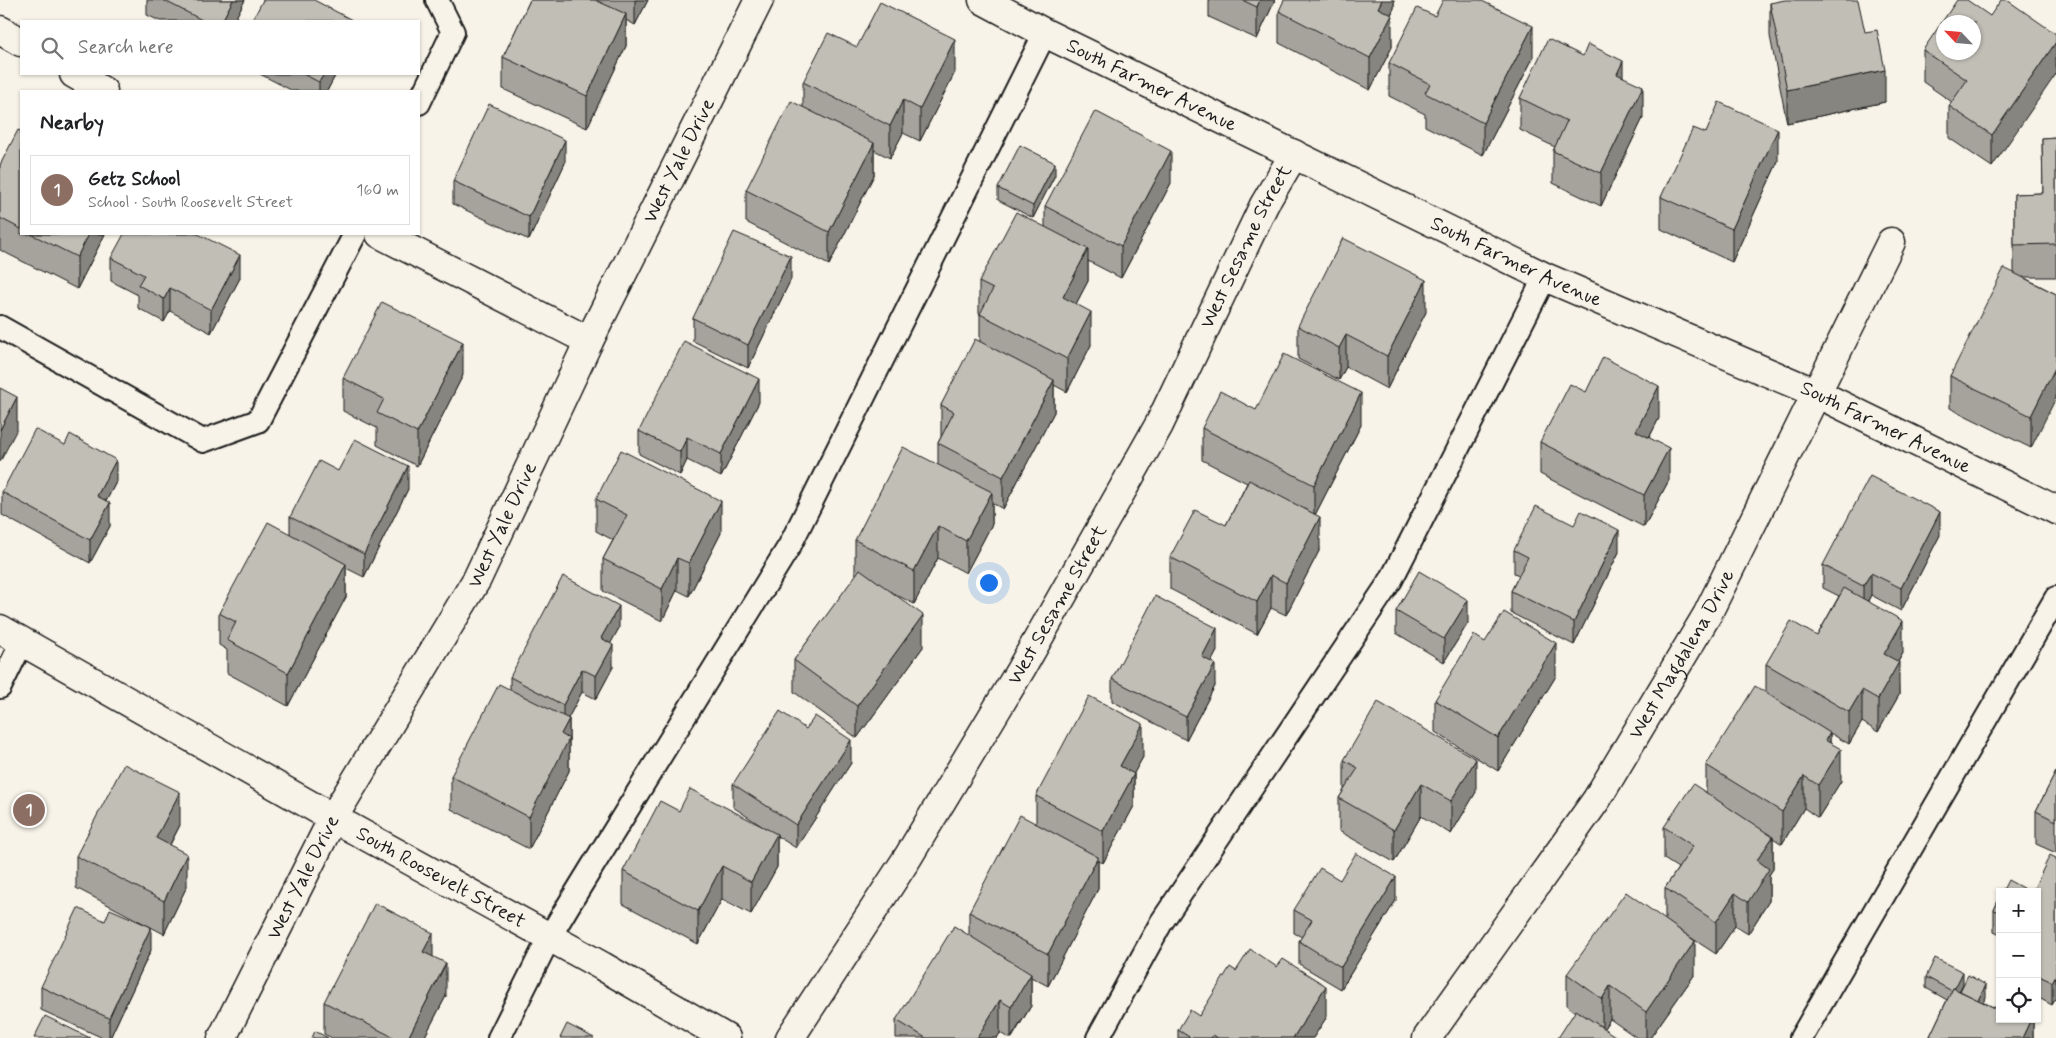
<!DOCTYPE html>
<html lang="en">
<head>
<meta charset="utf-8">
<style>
  :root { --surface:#fff; --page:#f2f2f2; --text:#202124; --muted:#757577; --line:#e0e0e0; --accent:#b45309 }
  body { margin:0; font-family:Mynerve,sans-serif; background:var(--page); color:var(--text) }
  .controls { position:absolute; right:15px; bottom:15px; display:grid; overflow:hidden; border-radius:0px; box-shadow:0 1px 4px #0004 }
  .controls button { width:45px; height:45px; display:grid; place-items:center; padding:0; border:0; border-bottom:1px solid var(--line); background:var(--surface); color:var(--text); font:25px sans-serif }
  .compass { position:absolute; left:1936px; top:15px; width:45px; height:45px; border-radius:50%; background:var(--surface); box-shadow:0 1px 4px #0004; rotate:296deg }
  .you { position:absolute; left:988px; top:582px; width:18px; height:18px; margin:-12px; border:4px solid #fff; border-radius:50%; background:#1a73e8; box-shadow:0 0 0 8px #1a73e833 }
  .badge { display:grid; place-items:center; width:32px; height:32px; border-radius:50%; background:var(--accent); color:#fff; font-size:16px; font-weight:700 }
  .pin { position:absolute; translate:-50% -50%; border:2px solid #fff; box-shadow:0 1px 5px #0006 }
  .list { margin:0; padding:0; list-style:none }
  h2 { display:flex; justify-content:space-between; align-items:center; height:65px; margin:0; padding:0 20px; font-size:21px }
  h2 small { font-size:16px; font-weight:400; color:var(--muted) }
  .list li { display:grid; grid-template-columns:32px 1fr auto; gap:15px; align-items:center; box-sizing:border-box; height:70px; margin:0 10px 10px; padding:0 10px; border:1px solid var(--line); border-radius:0px }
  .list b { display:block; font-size:19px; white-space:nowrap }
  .list p { margin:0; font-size:16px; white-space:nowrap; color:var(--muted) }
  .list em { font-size:16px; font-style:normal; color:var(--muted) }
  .icon { flex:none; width:28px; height:28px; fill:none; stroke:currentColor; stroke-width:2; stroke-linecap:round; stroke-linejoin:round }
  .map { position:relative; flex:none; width:2056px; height:1038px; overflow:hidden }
  .search { position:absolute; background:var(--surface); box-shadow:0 1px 4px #0004; left:20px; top:20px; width:400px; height:55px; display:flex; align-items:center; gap:12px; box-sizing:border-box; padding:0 18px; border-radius:0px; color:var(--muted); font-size:19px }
  .panel { position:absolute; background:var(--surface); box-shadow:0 1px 4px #0004; left:20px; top:90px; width:400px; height:145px; border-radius:0px }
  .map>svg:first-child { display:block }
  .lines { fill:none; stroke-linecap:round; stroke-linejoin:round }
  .service-casing { stroke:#1c1c1c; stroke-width:26 }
  .minor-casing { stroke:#1c1c1c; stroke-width:31 }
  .service { stroke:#f7f3e8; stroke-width:22 }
  .minor { stroke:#f7f3e8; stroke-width:28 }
  .wall { fill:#a5a39c; stroke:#1c1c1c }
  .shaded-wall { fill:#86857f; stroke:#1c1c1c }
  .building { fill:#c0beb5; stroke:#1c1c1c; fill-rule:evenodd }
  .labels { text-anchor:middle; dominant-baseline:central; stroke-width:4.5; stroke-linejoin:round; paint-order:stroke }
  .street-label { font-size:20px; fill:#1c1c1c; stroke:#f7f3e8 }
</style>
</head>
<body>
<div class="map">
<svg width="2056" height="1038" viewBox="0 0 2056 1038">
  <rect width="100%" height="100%" fill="#f7f3e8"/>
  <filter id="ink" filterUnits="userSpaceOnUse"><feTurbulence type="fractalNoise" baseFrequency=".02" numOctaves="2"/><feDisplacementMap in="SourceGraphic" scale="10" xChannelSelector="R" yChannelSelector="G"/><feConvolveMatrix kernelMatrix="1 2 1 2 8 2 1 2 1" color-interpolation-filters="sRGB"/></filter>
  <g filter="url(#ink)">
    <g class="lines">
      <defs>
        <g id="service">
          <path d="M419,103L453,32L437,0"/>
          <path d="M0,327L203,441L258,421L355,234"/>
          <path d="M0,687L22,642"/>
          <path d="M499,1038L549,938L568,906L790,545L1045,33"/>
          <path d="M1098,1038L1161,923L1391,580L1545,277"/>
          <path d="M1801,1038L2056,598"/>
        </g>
        <g id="minor">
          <path id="s1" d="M983,0L1045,33L1545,277L1816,393L2056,510"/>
          <path d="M0,30L21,42"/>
          <path d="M74,74L103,91"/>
          <path d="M380,234L589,341"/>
          <path id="s2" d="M0,629L333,818L602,966L726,1038"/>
          <path id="s3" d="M222,1038L333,818L477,579L589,341L759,0"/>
          <path id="s4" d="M790,1038L908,857L1021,669L1159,425L1264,205L1294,154"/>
          <path id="s5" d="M1427,1038L1597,799L1707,615L1891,242"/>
        </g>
      </defs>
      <use href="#service" class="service-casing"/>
      <use href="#minor" class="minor-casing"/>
      <use href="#service" class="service"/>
      <use href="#minor" class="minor"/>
    </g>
    <g class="wall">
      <path d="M147,0H245L234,21H160L147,15Z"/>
      <path d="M530,0H648L635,25L626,20V46L587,128L503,89V57Z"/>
      <path d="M1209,0H1275L1257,39L1209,17Z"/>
      <path d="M1394,0V8L1391,15L1392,47L1370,90L1279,43V11Z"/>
      <path d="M1770,3L1865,32L1885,102L1787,123L1770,36Z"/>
      <path d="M1435,16L1533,58L1483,155L1425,126V114L1389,96V63Z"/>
      <path d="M1990,16L2056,34L1992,167L1949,138V106L1952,102L1923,82V50Z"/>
      <path d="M857,47L955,72L920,141L903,133L890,158L874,150V175L829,265L746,222V190L803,107V82Z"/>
      <path d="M260,74H336L327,91H293Z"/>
      <path d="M1623,76L1643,118L1601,206L1553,183V151L1555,147L1520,130V98Z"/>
      <path d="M21,131V234H105L77,289L0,250V165Z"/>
      <path d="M1706,133L1778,161L1732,262L1661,229V197Z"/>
      <path d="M2056,137V277H2023L2056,294L2031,448L1950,408V376L2014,273V194L2043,193L2042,138Z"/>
      <path d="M565,163L529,240L453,204V181Z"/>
      <path d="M1055,175L1033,218L998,200V188Z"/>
      <path d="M1171,183L1121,278L1088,261V281L1076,304L1091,345L1067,392L1054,385V412L1003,509L992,503V524L966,573L938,558L914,604L889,591L923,647L857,738L794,692V660L857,574L855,573V540L938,464V443L941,437V405L980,342V315L979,314V282L1045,227V206Z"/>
      <path d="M111,258L240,278L211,333L170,311L164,322L138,308V295L111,281Z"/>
      <path d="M791,279L748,368L693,341V318Z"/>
      <path d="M1426,312L1387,389L1346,367L1339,380L1298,359V326Z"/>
      <path d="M463,375L417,466L377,445V428L343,411V378Z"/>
      <path d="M1586,392L1659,418L1649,438L1669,480L1644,527L1540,474V442Z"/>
      <path d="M759,402L721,477L687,460L680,475L639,454V431Z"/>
      <path d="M1256,410L1361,425L1315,515L1320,549L1286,615L1271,608L1257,634L1170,589V557L1226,525L1247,483L1202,460V428Z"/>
      <path d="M65,445L116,482L106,501L110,526L90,563L2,515V492Z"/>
      <path d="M408,489L364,577L346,568V597L288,706L227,673V650L219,645V613L290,534V517Z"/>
      <path d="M596,499L721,533L689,596L677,590L662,621L603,591V559L613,540L596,531Z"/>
      <path d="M1940,535L1901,611L1871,595L1868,601L1903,653L1898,662L1899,695L1878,732L1862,722L1849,744L1830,733V742L1841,781L1818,818L1804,808L1782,844L1773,838V869L1769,875V901L1748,934L1735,926L1716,954L1670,924L1695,974L1650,1038H1637L1610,1019L1604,1028L1575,1012L1567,1006V974L1665,920V888L1678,868L1664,859V827L1706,793V765L1766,693V664L1817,636L1839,596L1823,588V565Z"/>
      <path d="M1514,550L1619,552L1574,645L1511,613V591L1519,575L1514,573Z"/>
      <path d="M1396,611L1468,623L1444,662L1396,633Z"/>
      <path d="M619,628L610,644L613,667L596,699L582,692L568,718L569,719V771L529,849L451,809V776L510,689V677Z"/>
      <path d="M1217,651L1211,662L1215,686L1186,740L1112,701V679Z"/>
      <path d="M1556,676L1498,771L1435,732V700Z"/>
      <path d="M1143,757L1134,773V806L1103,863L1098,861V889L1048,986L1031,977V1006L1012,1038H1009L1000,1033L997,1038H896V1020L969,935V912L1036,824V796Z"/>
      <path d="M1344,760L1476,792L1451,834L1421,816L1394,862L1339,831V798L1344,790Z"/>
      <path d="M851,763L796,848L777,836V867L751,914L722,899L698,944L623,904V871L679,811L766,829L733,807V784Z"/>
      <path d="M2056,772V853L2036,844V811Z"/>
      <path d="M180,825L170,845L187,886L164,934L76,888V856Z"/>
      <path d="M2056,858V998L2052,1005L2037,997V892Z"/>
      <path d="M1340,880L1396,900L1341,989L1299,964V941L1302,937L1294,933V910Z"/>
      <path d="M2000,897V935L1994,932V910Z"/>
      <path d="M151,950L110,1038H103L41,1010V987Z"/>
      <path d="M433,957L446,996L424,1038H332L324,1034V1002Z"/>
      <path d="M1236,971L1326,1018L1313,1038H1178V1030L1199,1016Z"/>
      <path d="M1926,977L1963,984L1960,991L1986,997L1983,1002L1995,1008L2033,1019V1038H1930V1036L1947,1000L1926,988Z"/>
    </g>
    <g class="shaded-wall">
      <path d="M233,0H245L234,21H222Z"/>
      <path d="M635,0H648L635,25Z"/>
      <path d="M1260,0H1275L1257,39V7Z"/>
      <path d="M1382,0H1394V8L1378,40V8Z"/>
      <path d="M626,14V46L587,128V96Z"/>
      <path d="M1392,15V47L1370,90V58Z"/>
      <path d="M1533,26V58L1483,155V123Z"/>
      <path d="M955,39V72L920,141V109Z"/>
      <path d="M2056,42V74L1992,167V135Z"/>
      <path d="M1623,61V93L1617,74Z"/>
      <path d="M1885,70V102L1787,123V90Z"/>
      <path d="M324,74H336L327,91H319V82Z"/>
      <path d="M1643,86V118L1601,206V173Z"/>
      <path d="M903,100V133L890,158V126Z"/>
      <path d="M1778,129V161L1732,262V229Z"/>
      <path d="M565,140V163L529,240V217Z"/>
      <path d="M874,143V175L829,265V232Z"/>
      <path d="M1171,151V183L1121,278V246Z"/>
      <path d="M1055,163V175L1033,218V206Z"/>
      <path d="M89,234H105L77,289V257Z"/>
      <path d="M1088,249V281L1063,329V297Z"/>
      <path d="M240,255V278L211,333V310Z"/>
      <path d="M791,256V279L748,368V345Z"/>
      <path d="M1426,280V312L1387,389V356Z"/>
      <path d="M170,288V311L164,322V299Z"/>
      <path d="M1091,312V345L1067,392V359Z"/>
      <path d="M1346,335V367L1339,380V348Z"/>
      <path d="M463,342V375L417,466V433Z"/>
      <path d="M2056,366V398L2031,448V416Z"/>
      <path d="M759,379V402L721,477V454Z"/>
      <path d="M1054,380V412L1003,509V477Z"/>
      <path d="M1659,386V418L1636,464V431Z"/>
      <path d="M1361,393V425L1314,517V485Z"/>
      <path d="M17,397V429L0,462V430Z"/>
      <path d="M687,437V460L680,475V452Z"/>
      <path d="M1669,448V480L1644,527V495Z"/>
      <path d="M116,460V482L97,519V496Z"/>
      <path d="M408,466V489L364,577V554Z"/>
      <path d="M992,492V524L966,573V541Z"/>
      <path d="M721,501V533L689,596V563Z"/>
      <path d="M110,503V526L90,563V540Z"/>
      <path d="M1940,512V535L1901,611V588Z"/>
      <path d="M1320,517V549L1286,615V583Z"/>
      <path d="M938,526V558L914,604V571Z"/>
      <path d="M1619,530V552L1574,645V622Z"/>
      <path d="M677,558V590L662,621V589Z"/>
      <path d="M346,564V597L288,706V673Z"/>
      <path d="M1871,573V595L1863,609V586Z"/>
      <path d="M1271,575V608L1257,634V602Z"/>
      <path d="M1468,600V623L1444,662V639Z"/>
      <path d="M619,606V628L601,661V638Z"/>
      <path d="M923,615V647L857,738V706Z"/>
      <path d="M1903,621V653L1884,686V654Z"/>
      <path d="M1217,628V651L1202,680V657Z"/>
      <path d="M1556,643V676L1498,771V738Z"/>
      <path d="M613,645V667L596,699V676Z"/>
      <path d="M1899,662V695L1878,732V699Z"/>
      <path d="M1215,664V686L1186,740V717Z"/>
      <path d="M582,669V692L563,728V705Z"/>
      <path d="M1862,690V722L1849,744V712Z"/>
      <path d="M569,719V771L529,849V817L561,734Z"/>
      <path d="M1143,724V757L1120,798V766Z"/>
      <path d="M1830,733V765L1825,740Z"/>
      <path d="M851,740V763L796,848V825Z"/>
      <path d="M1841,749V781L1818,818V785Z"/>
      <path d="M1476,759V792L1451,834V801Z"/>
      <path d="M1134,774V806L1103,863V831Z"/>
      <path d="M1804,776V808L1782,844V812Z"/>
      <path d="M1421,784V816L1394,862V830Z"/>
      <path d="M180,792V825L156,871V838Z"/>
      <path d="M777,834V867L751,914V882Z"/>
      <path d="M1773,837V869L1769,875V901L1748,934V902L1757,860Z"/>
      <path d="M187,854V886L164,934V901Z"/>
      <path d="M1098,857V889L1048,986V954Z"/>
      <path d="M722,866V899L698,944V911Z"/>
      <path d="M1396,877V900L1341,989V967Z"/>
      <path d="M1735,893V926L1716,954V922Z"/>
      <path d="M151,927V950L110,1038H109V1018Z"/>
      <path d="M433,933V965L423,952Z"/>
      <path d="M1695,941V974L1650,1038H1646V1012Z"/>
      <path d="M446,963V996L424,1038H408Z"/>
      <path d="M1963,972V984L1953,1003V991Z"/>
      <path d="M1031,974V1006L1011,1038V1007Z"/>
      <path d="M2056,975V998L2052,1005V982Z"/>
      <path d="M1986,985V997L1977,1014V1002Z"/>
      <path d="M1326,986V1018L1313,1038H1293Z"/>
      <path d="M1610,986V1019L1602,1031V999Z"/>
      <path d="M1000,1000V1033L997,1038H977Z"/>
      <path d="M2031,1019H2033V1038H2022Z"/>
    </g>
    <g class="building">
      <path d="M163,0H233L222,21H204Z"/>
      <path d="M263,0H314L352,20L351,21H252Z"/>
      <path d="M530,0H595L626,14L587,96L503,57Z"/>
      <path d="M1242,0H1260L1257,7Z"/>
      <path d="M1284,0H1382L1378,8L1392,15L1370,58L1279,11Z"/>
      <path d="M1443,0H1480L1533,26L1483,123L1425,93L1430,84L1389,63L1417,8L1435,16Z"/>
      <path d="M1785,0H1858L1865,32L1877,30L1885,70L1787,90L1770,3Z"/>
      <path d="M1957,0H1967L1990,16L2001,0H2007L2056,34V42L1992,135L1949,106L1967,80L1923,50ZM1944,22H1974V52H1944Z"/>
      <path d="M880,2L955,39L920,109L903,100L890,126L803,82L828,33L857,47Z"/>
      <path d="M1548,39L1583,56L1588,44L1623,61L1617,74L1643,86L1601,173L1553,151L1567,121L1520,98Z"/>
      <path d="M303,74H324L319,82Z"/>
      <path d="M791,101L874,143L829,232L746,190Z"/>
      <path d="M1719,102L1778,129L1732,229L1661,197L1693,128L1706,133Z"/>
      <path d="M489,104L565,140L529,217L453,181Z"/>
      <path d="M1095,111L1171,151L1121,246L1045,206Z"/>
      <path d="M18,130L21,131V229L0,218V165Z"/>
      <path d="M2056,137V244L2014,245V194L2043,193L2042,138Z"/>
      <path d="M1020,145L1055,163L1033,206L998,188Z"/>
      <path d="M1016,212L1088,249L1063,297L1091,312L1067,359L980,314L993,289L979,282Z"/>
      <path d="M734,232L791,256L748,345L693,318Z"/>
      <path d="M31,234H89L77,257Z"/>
      <path d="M124,234H198L240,255L211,310L170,288L164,299L138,285L144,275L111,258Z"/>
      <path d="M1343,238L1426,280L1387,356L1346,335L1339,348L1298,326Z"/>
      <path d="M2004,268L2056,294V366L2031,416L1950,376Z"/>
      <path d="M382,302L463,342L417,433L377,413L384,399L343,378Z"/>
      <path d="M975,339L1054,380L1003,477L938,443L954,412L941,405Z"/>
      <path d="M684,341L759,379L721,454L687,437L680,452L639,431Z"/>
      <path d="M1284,354L1361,393L1314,485L1202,428L1220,391L1256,410Z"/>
      <path d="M1603,357L1659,386L1636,431L1669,448L1644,495L1540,442L1570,384L1586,392Z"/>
      <path d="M0,388L17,397L0,430Z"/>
      <path d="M35,429L65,445L70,434L116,460L97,496L110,503L90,540L2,492Z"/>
      <path d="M355,439L408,466L364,554L290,517L319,461L338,471Z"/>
      <path d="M903,447L992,492L966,541L938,526L914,571L855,540Z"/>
      <path d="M621,450L721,501L689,563L677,558L662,589L603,559L627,515L596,499Z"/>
      <path d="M1870,476L1940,512L1901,588L1871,573L1863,586L1823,565Z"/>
      <path d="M1249,480L1320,517L1286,583L1271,575L1257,602L1170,557L1195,510L1226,525Z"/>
      <path d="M1536,506L1574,525L1581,511L1619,530L1574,622L1511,591L1528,557L1514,550Z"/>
      <path d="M268,522L346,564L288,673L227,640L236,622L219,613Z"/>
      <path d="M860,569L923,615L857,706L794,660Z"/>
      <path d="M1419,571L1468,600L1444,639L1396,611Z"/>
      <path d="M563,576L619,606L601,638L613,645L596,676L582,669L563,705L510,677Z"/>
      <path d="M1844,588L1903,621L1884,654L1899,662L1878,699L1862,690L1849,712L1766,664L1791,621L1817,636Z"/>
      <path d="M1155,596L1217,628L1202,657L1215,664L1186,717L1112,679Z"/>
      <path d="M1504,612L1556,643L1498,738L1435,700L1474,635L1485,642Z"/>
      <path d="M499,684L569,719L561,734L569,739L529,817L451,776Z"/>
      <path d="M1755,686L1830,733L1825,740L1841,749L1818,785L1804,776L1782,812L1706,765Z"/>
      <path d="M1089,696L1143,724L1120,766L1134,774L1103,831L1036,796Z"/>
      <path d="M1378,702L1476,759L1451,801L1421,784L1394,830L1339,798L1358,768L1344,760Z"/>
      <path d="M780,711L806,729L815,716L851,740L796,825L733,784Z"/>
      <path d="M124,764L180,792L156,838L187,854L164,901L76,856Z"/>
      <path d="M2056,772V821L2036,811Z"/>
      <path d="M1693,784L1773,837L1757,860L1769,869L1748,902L1735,893L1716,922L1665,888L1693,846L1664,827Z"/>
      <path d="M690,789L777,834L751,882L722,866L698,911L623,871L660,801L679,811Z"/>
      <path d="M1020,815L1098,857L1048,954L969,912Z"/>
      <path d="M1356,853L1396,877L1341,967L1299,941L1312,920L1294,910L1320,868L1340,880Z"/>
      <path d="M2050,855L2056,858V975L2052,982L2037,975V892H2032Z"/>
      <path d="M2008,880L2030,892H2002Z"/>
      <path d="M1626,892L1695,941L1646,1012L1610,986L1602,999L1567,974Z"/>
      <path d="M2000,897V912L1994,910Z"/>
      <path d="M375,903L433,933L423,952L446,963L408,1038H395L324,1002Z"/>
      <path d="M78,908L105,921L110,909L151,927L109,1018L41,987Z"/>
      <path d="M954,926L1031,974L1011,1007L1000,1000L977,1038H926L896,1020Z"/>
      <path d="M1250,949L1277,967L1283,959L1326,986L1293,1038H1218L1213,1035L1211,1038H1191L1178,1030L1190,1010L1199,1016L1230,967L1236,971Z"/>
      <path d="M1935,958L1963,972L1955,988H1953L1952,991L1926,977Z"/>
      <path d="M1968,975L1986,985L1978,1000L1960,991Z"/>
      <path d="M1953,988L1995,1008L1999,999H2000V1019H2031L2022,1038H1935L1930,1036Z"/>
      <path d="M1576,1010L1618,1038H1558Z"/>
      <path d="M45,1016L90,1038H34Z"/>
      <path d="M567,1024L594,1038H560Z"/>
      <path d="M315,1031L328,1038H312Z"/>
    </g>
  </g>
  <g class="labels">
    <g class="street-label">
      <text stroke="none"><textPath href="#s1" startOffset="189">South Farmer Avenue</textPath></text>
      <text stroke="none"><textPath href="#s3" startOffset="990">West Yale Drive</textPath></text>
      <text stroke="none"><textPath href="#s4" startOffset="914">West Sesame Street</textPath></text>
      <text stroke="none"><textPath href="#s1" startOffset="594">South Farmer Avenue</textPath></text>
      <text stroke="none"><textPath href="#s1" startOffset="999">South Farmer Avenue</textPath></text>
      <text stroke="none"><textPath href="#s3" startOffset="585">West Yale Drive</textPath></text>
      <text stroke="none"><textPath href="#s4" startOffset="509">West Sesame Street</textPath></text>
      <text stroke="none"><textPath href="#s5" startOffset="461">West Magdalena Drive</textPath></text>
      <text stroke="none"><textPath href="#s3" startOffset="180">West Yale Drive</textPath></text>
      <text stroke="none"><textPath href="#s2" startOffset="506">South Roosevelt Street</textPath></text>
    </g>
  </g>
</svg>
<div class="controls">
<button>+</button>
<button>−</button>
<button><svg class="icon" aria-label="locate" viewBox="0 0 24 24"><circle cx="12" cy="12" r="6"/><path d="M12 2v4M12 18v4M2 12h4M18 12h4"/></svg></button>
</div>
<svg class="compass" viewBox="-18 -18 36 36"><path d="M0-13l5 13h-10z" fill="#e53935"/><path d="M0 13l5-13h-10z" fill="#757577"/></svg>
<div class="you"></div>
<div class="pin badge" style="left:29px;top:810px;background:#8d6e63">1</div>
<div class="search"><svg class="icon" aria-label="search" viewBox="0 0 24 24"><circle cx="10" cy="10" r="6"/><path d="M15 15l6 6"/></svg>Search here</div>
<section class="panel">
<h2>Nearby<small></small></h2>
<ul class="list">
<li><span class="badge" style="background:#8d6e63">1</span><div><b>Getz School</b><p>School · South Roosevelt Street</p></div><em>160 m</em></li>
</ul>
</section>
</div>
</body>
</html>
